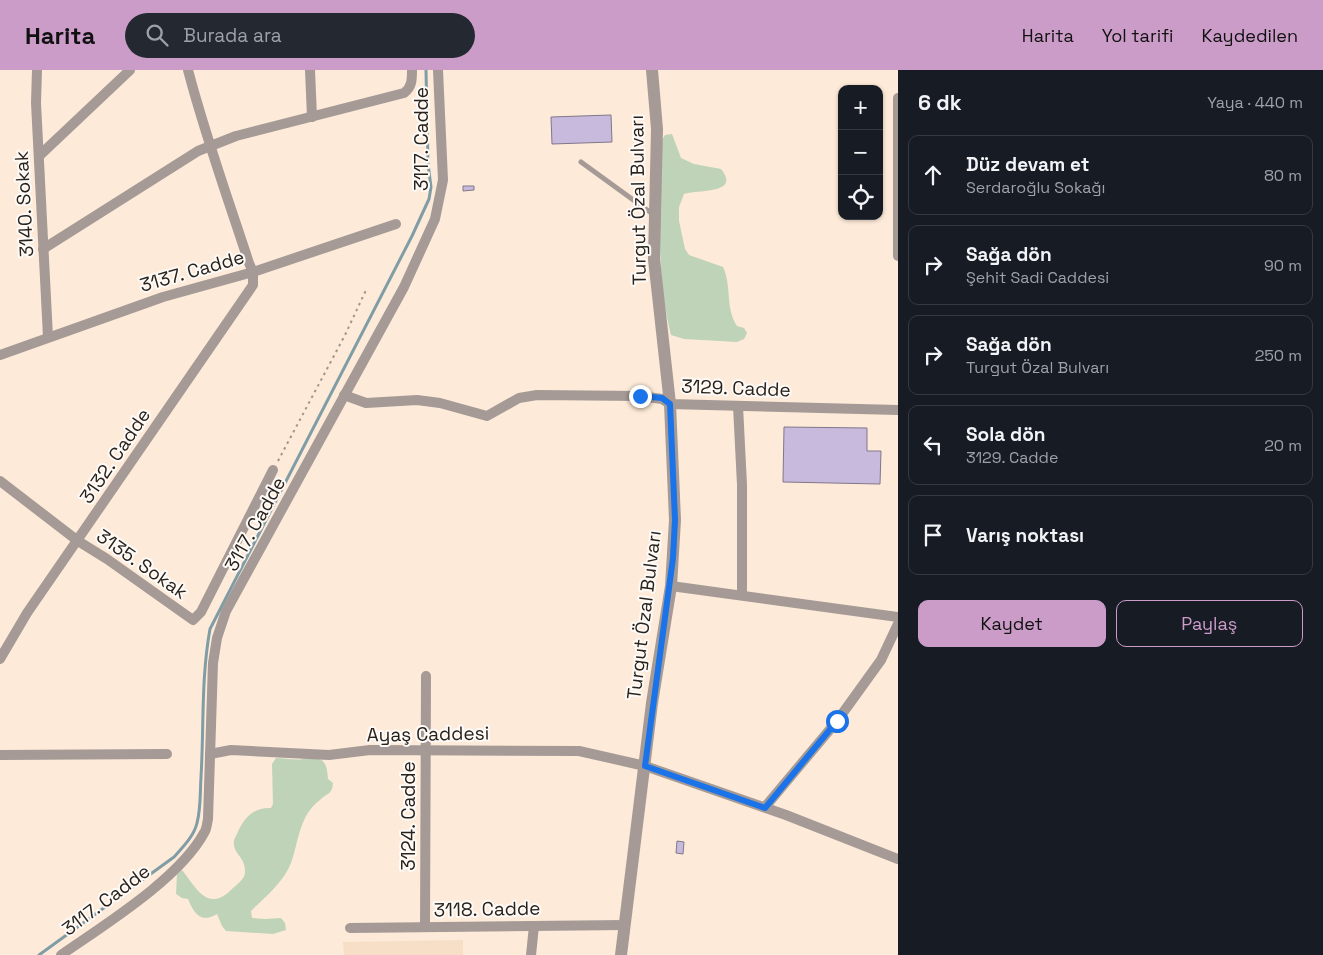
<!DOCTYPE html>
<html lang="tr">
<head>
<meta charset="utf-8">
<style>
  :root { --surface:#171b24; --page:#242831; --text:#f1f3f6; --muted:#9ea1a6; --line:#363941; --accent:#cc9cc9 }
  body { margin:0; font-family:"Space Grotesk",sans-serif; background:var(--page); color:var(--text) }
  .controls { position:absolute; right:15px; top:15px; display:grid; overflow:hidden; border-radius:10px; box-shadow:0 1px 4px #0004 }
  .controls button { width:45px; height:45px; display:grid; place-items:center; padding:0; border:0; border-bottom:1px solid var(--line); background:var(--surface); color:var(--text); font:25px sans-serif }
  .stop { position:absolute; width:15px; height:15px; margin:-11px; border:4px solid #1a73e8; border-radius:50%; background:#fff }
  .stop.end { background:#1a73e8; border-color:#fff; box-shadow:0 1px 5px #0008 }
  .list { margin:0; padding:0; list-style:none }
  h2 { display:flex; justify-content:space-between; align-items:center; height:65px; margin:0; padding:0 20px; font-size:21px }
  h2 small { font-size:16px; font-weight:400; color:var(--muted) }
  .list li { display:grid; grid-template-columns:32px 1fr auto; gap:15px; align-items:center; box-sizing:border-box; height:80px; margin:0 10px 10px; padding:0 10px; border:1px solid var(--line); border-radius:10px }
  .list b { display:block; font-size:19px; white-space:nowrap }
  .list p { margin:0; font-size:16px; white-space:nowrap; color:var(--muted) }
  .list em { font-size:16px; font-style:normal; color:var(--muted) }
  .actions { display:flex; gap:10px; padding:15px 20px }
  .actions a { flex:1; padding:11px 0; border:1px solid var(--accent); border-radius:10px; text-align:center; font-size:18px; color:var(--accent) }
  .actions .main { background:var(--accent); color:#111 }
  .icon { flex:none; width:28px; height:28px; fill:none; stroke:currentColor; stroke-width:2; stroke-linecap:round; stroke-linejoin:round }
  .map { position:relative; flex:none; width:898px; height:885px; overflow:hidden }
  header { display:flex; align-items:center; gap:30px; box-sizing:border-box; height:70px; padding:0 25px; background:var(--accent); color:#111 }
  header strong { font-size:24px }
  nav { display:flex; gap:28px; margin-inline-start:auto; font-size:18px }
  .search { width:350px; height:45px; background:var(--page); display:flex; align-items:center; gap:12px; box-sizing:border-box; padding:0 18px; border-radius:28px; color:var(--muted); font-size:19px }
  main { display:flex }
  aside { flex:1; background:var(--surface) }
  .map>svg:first-child { display:block }
  .built { fill:#f7dfc7 }
  .green { fill:#bfd3b8 }
  .lines { fill:none; stroke-linecap:round; stroke-linejoin:round }
  .stream { stroke:#809da6; stroke-width:3 }
  .building { fill:#c8badd; stroke:#80778b }
  .path { stroke:#a39688; stroke-width:2; stroke-dasharray:2.5 4; stroke-linecap:butt }
  .service { stroke:#a59a96; stroke-width:5 }
  .minor { stroke:#a59a96; stroke-width:10 }
  .tertiary { stroke:#a59a96; stroke-width:12 }
  .route { stroke:#1a73e8; stroke-width:6 }
  .labels { text-anchor:middle; dominant-baseline:central; stroke-width:4; stroke-linejoin:round; paint-order:stroke }
  .street-label { font-size:19px; fill:#28221b; stroke:#fefaf7 }
</style>
</head>
<body>
<header>
<strong>Harita</strong>
<div class="search"><svg class="icon" aria-label="search" viewBox="0 0 24 24"><circle cx="10" cy="10" r="6"/><path d="M15 15l6 6"/></svg>Burada ara</div>
<nav><a>Harita</a><a>Yol tarifi</a><a>Kaydedilen</a></nav>
</header>
<main>
<div class="map">
<svg width="898" height="885" viewBox="0 0 898 885">
  <rect width="100%" height="100%" fill="#fdead8"/>
  <path class="built" d="M463,870V885H344L343,872Z"/>
  <g class="green">
    <path d="M672,64L681,88L694,94L721,99C742,125 695,119 684,124L679,137V151L685,179L689,185L723,197C732,216 725,238 737,256L744,258L747,263L744,269L737,272L684,269L671,265C655,202 660,135 662,70L665,65Z"/>
    <path d="M309,687C325,687 327,695 328,709L333,713C332,725 327,723 320,730C314,734 308,742 305,748C298,762 296,779 291,793C283,813 266,826 251,841L252,848L265,849L281,848L285,853L286,860L273,864L226,861L222,856L217,844C200,854 194,843 188,829L182,828L176,824L177,804L182,800C196,817 207,843 231,820C236,815 244,810 245,803C246,788 235,785 234,775C233,770 235,768 237,764C243,749 253,737 271,738L273,734L272,694L276,688C287,688 300,692 309,687Z"/>
  </g>
  <g class="lines">
    <path class="stream" d="M39,885L174,787C183,777 194,766 197,753C201,738 200,722 201,707C204,657 201,608 210,559L412,166L429,129L431,117L428,94L426,0"/>
  </g>
  <g class="building">
    <path d="M611,45L612,72L552,74L551,47Z"/>
    <path d="M463,116H474V120L463,121Z"/>
    <path d="M784,357L867,358V381H881L880,414L783,412Z"/>
    <path d="M677,771L684,772L683,784L676,783Z"/>
  </g>
  <g class="lines">
    <path class="path" d="M278,391L345,265L367,218"/>
    <path class="service" d="M581,92L654,145"/>
    <g class="minor">
      <path d="M37,0L36,33L48,267"/>
      <path d="M310,0L312,47"/>
      <path d="M898,28V186"/>
      <path d="M39,86L130,0"/>
      <path d="M43,179L198,81L236,66L404,23C412,17 412,10 412,0"/>
      <path d="M0,285L163,227L253,202L396,154"/>
      <path d="M344,325L366,333L417,330L440,333L487,346L519,328L537,325L640,326L662,329L670,334L898,340"/>
      <path d="M738,336L742,415V525"/>
      <path d="M0,411L78,471L107,489L193,550L201,542L273,400"/>
      <path d="M671,516L898,547"/>
      <path d="M0,589L27,543L253,215V202L249,193C228,129 205,65 188,0"/>
      <path d="M210,684L231,680L329,685L370,680L579,681L645,696L786,745L898,789"/>
      <path d="M0,685L167,684"/>
      <path d="M765,737L837,651L881,590L898,554"/>
      <path d="M425,857L426,606"/>
      <path d="M350,858L625,855"/>
      <path d="M61,885C104,855 179,809 204,763C207,759 207,753 208,749L213,593L217,568L226,541L404,217L435,149L443,110L438,0"/>
      <path d="M531,885L534,856"/>
    </g>
    <path class="tertiary" d="M621,885L652,633L671,516L675,450L670,334L654,189L657,59L652,0"/>
  </g>
  <g class="lines">
    <path class="route" d="M640,326L662,328L670,334L675,450L673,488L645,696L765,738L837,651"/>
  </g>
  <g class="labels">
    <g class="street-label">
      <text transform="translate(421 69) rotate(-90)">3117. Cadde</text>
      <text transform="translate(638 130) rotate(-91)">Turgut Özal Bulvarı</text>
      <text transform="translate(24 134) rotate(-93)">3140. Sokak</text>
      <text transform="translate(192 201) rotate(-16)">3137. Cadde</text>
      <text transform="translate(736 318) rotate(2)">3129. Cadde</text>
      <text transform="translate(115 386) rotate(-56)">3132. Cadde</text>
      <text transform="translate(255 454) rotate(-61)">3117. Cadde</text>
      <text transform="translate(142 494) rotate(35)">3135. Sokak</text>
      <text transform="translate(644 545) rotate(-83)">Turgut Özal Bulvarı</text>
      <text transform="translate(428 664) rotate(-1)">Ayaş Caddesi</text>
      <text transform="translate(408 746) rotate(-90)">3124. Cadde</text>
      <text transform="translate(106 830) rotate(-37)">3117. Cadde</text>
      <text transform="translate(487 839) rotate(-1)">3118. Cadde</text>
    </g>
  </g>
</svg>
<div class="controls">
<button>+</button>
<button>−</button>
<button><svg class="icon" aria-label="locate" viewBox="0 0 24 24"><circle cx="12" cy="12" r="6"/><path d="M12 2v4M12 18v4M2 12h4M18 12h4"/></svg></button>
</div>
<div class="stop" style="left:837px;top:651px"></div>
<div class="stop end" style="left:640px;top:326px"></div>
</div>
<aside>
<h2>6 dk<small>Yaya · 440 m</small></h2>
<ul class="list">
<li><svg class="icon" aria-label="ahead" viewBox="0 0 24 24"><path d="M12 20V5M6 11l6-6 6 6"/></svg><div><b>Düz devam et</b><p>Serdaroğlu Sokağı</p></div><em>80 m</em></li>
<li><svg class="icon" aria-label="right" viewBox="0 0 24 24"><path d="M7 20v-9h11M14 6l5 5-5 5"/></svg><div><b>Sağa dön</b><p>Şehit Sadi Caddesi</p></div><em>90 m</em></li>
<li><svg class="icon" aria-label="right" viewBox="0 0 24 24"><path d="M7 20v-9h11M14 6l5 5-5 5"/></svg><div><b>Sağa dön</b><p>Turgut Özal Bulvarı</p></div><em>250 m</em></li>
<li><svg class="icon" aria-label="left" viewBox="0 0 24 24"><path d="M17 20v-9H6M10 6l-5 5 5 5"/></svg><div><b>Sola dön</b><p>3129. Cadde</p></div><em>20 m</em></li>
<li><svg class="icon" aria-label="arrive" viewBox="0 0 24 24"><path d="M6 21V4h12l-3 4 3 4H6"/></svg><div><b>Varış noktası</b></div></li>
</ul>
<div class="actions"><a class="main">Kaydet</a><a>Paylaş</a></div>
</aside>
</main>
</body>
</html>
